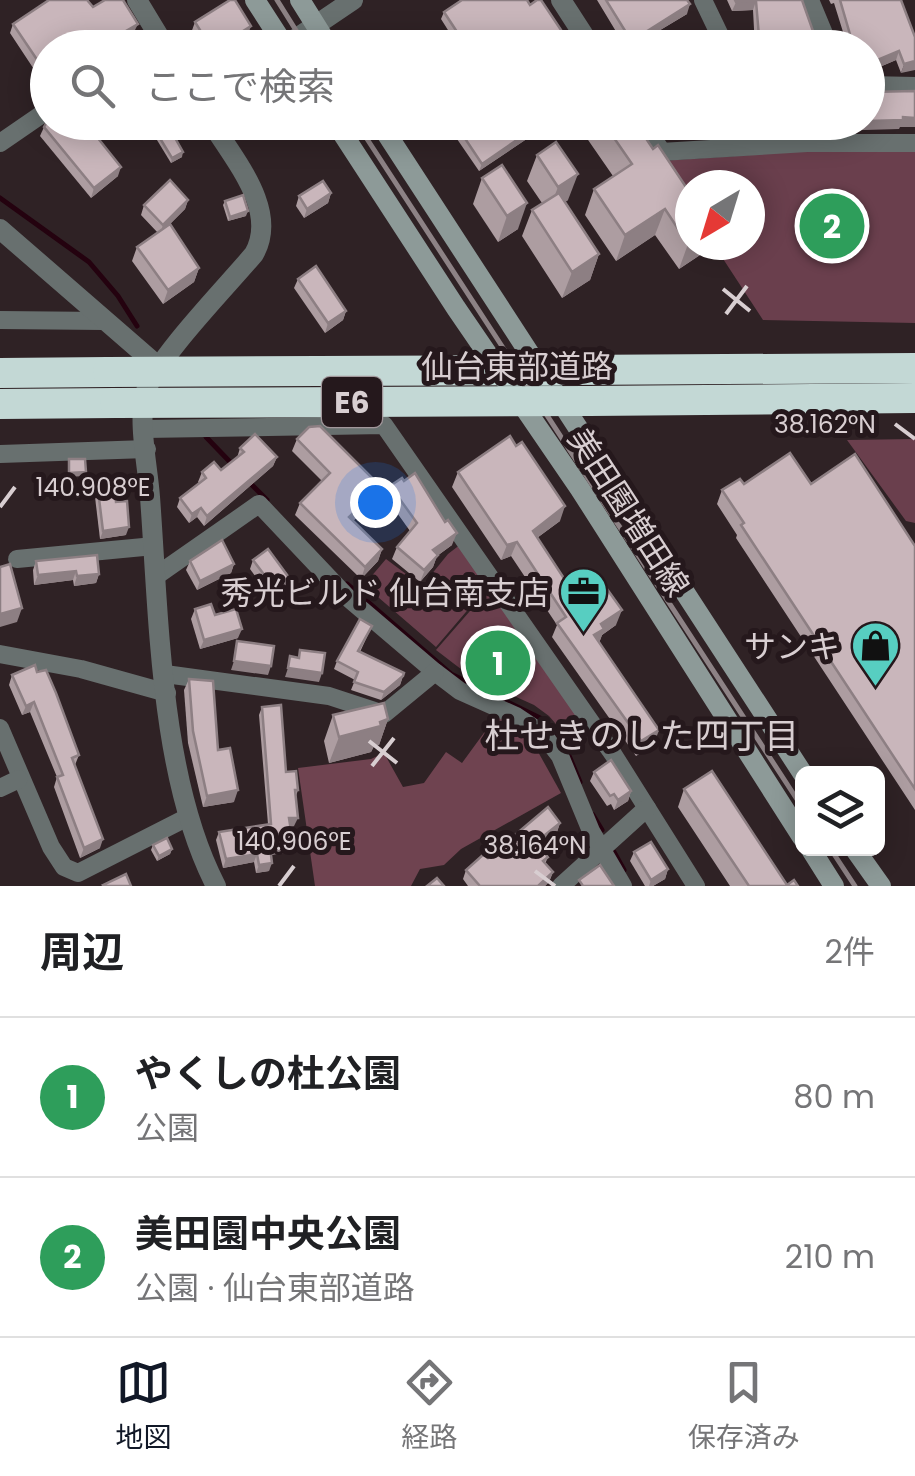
<!DOCTYPE html>
<html lang="ja">
<head>
<meta charset="utf-8">
<style>
  :root { --surface:#fff; --page:#f2f2f2; --text:#202124; --muted:#757577; --line:#e0e0e0; --accent:#111827 }
  body { margin:0; font-family:Poppins,"Noto Sans JP",sans-serif; background:var(--page); color:var(--text) }
  .controls { position:absolute; right:30px; bottom:30px; display:grid; overflow:hidden; border-radius:15px; box-shadow:0 5px 25px #0003 }
  .controls button { width:90px; height:90px; display:grid; place-items:center; padding:0; border:0; border-bottom:2px solid var(--line); background:var(--surface); color:var(--text); font:50px sans-serif }
  .compass { position:absolute; left:675px; top:170px; width:90px; height:90px; border-radius:50%; background:var(--surface); box-shadow:0 5px 25px #0003; rotate:218deg }
  .you { position:absolute; left:375px; top:502px; width:35px; height:35px; margin:-25px; border:8px solid #fff; border-radius:50%; background:#1a73e8; box-shadow:0 0 0 15px #1a73e833 }
  .badge { display:grid; place-items:center; width:65px; height:65px; border-radius:50%; background:var(--accent); color:#fff; font-size:32px; font-weight:700 }
  .pin { position:absolute; translate:-50% -50%; border:5px solid #fff; box-shadow:0 2px 10px #0006 }
  .list { margin:0; padding:0; list-style:none }
  h2 { display:flex; justify-content:space-between; align-items:center; height:130px; margin:0; padding:0 40px; font-size:42px }
  h2 small { font-size:32px; font-weight:400; color:var(--muted) }
  .list li { display:grid; grid-template-columns:65px 1fr auto; gap:30px; align-items:center; box-sizing:border-box; height:160px; padding:0 40px; border-top:2px solid var(--line) }
  .list b { display:block; font-size:38px; white-space:nowrap }
  .list p { margin:0; font-size:32px; white-space:nowrap; color:var(--muted) }
  .list em { font-size:32px; font-style:normal; color:var(--muted) }
  .icon { flex:none; width:55px; height:55px; fill:none; stroke:currentColor; stroke-width:2; stroke-linecap:round; stroke-linejoin:round }
  .map { position:relative; flex:none; width:915px; height:886px; overflow:hidden }
  .search { position:absolute; background:var(--surface); box-shadow:0 5px 25px #0003; left:30px; right:30px; top:30px; height:110px; display:flex; align-items:center; gap:25px; box-sizing:border-box; padding:0 35px; border-radius:55px; color:var(--muted); font-size:38px }
  .sheet { height:450px; background:var(--surface) }
  nav { display:flex; justify-content:space-around; align-items:center; box-sizing:border-box; height:140px; border-top:2px solid var(--line); background:var(--surface); font-size:28px; color:var(--muted) }
  nav a { display:grid; justify-items:center; gap:5px }
  nav .on { color:var(--accent) }
  .map>svg:first-child { display:block }
  .green { fill:#6a3f4d }
  .forest { fill:#6f4350 }
  .lines { fill:none; stroke-linecap:round; stroke-linejoin:round }
  .stream { stroke:#24020f; stroke-width:5 }
  .minor { stroke:#68706f; stroke-width:18 }
  .tertiary { stroke:#68706f; stroke-width:20 }
  .secondary { stroke:#8d9a98; stroke-width:20 }
  .motorway { stroke:#c3d8d5; stroke-width:30 }
  .rail { stroke:#8d8285; stroke-width:5 }
  .motorway-bridge { stroke:#c3d8d5; stroke-width:30 }
  .wall { fill:#ad9da1 }
  .shaded-wall { fill:#8d7f83 }
  .building { fill:#c9b6bb; stroke:#8d7f83; stroke-width:2.5 }
  .ticks { fill:none; stroke:#d8ced1; stroke-width:4 }
  .labels { text-anchor:middle; dominant-baseline:central; stroke-width:10; stroke-linejoin:round; paint-order:stroke }
  .shield { fill:#25181c; stroke:#a2979b; stroke-width:2.5 }
  .shield-label { font-size:30px; font-weight:bold; fill:#d8ced1 }
  .street-label { font-size:32px; fill:#d8ced1; stroke:#25181c }
  .poi-label { font-size:32px; fill:#d8ced1; stroke:#25181c; text-anchor:end }
  .neighbourhood-label { font-size:35px; fill:#d8ced1; stroke:#25181c }
  .ticks-label { font-size:25px; text-anchor:middle; fill:#d8ced1; stroke:#25181c; stroke-width:10; stroke-linejoin:round; paint-order:stroke }
</style>
</head>
<body>
<div class="map">
<svg width="915" height="886" viewBox="0 0 915 886">
  <rect width="100%" height="100%" fill="#2f2225"/>
  <g class="green">
    <path d="M915,150V323L763,320L714,245H750V185H690V207L660,161L808,151Z"/>
    <path d="M915,439V523L906,521L847,440Z"/>
    <path d="M461,544L489,585L436,647L364,585L386,559L422,586L448,554Z"/>
    <path d="M490,588L590,732L573,744L549,716L534,705L470,676L436,650Z"/>
  </g>
  <path class="forest" d="M497,715L532,741L561,793L461,849L444,865L420,869L411,886H315L298,768L371,759L384,753L403,787L424,783L446,752L462,763Z"/>
  <g class="lines">
    <g class="stream">
      <path d="M0,198L89,262L118,296L137,326"/>
      <path d="M206,437L232,464"/>
      <path d="M250,483L267,500"/>
      <path d="M347,584L451,674L544,720L565,746L580,782"/>
      <path d="M593,815L602,830"/>
      <path d="M614,852L624,870"/>
    </g>
    <g class="minor">
      <path d="M703,0L726,48"/>
      <path d="M810,0L830,48"/>
      <path d="M137,48L157,33"/>
      <path d="M868,85L915,86"/>
      <path d="M0,143L48,110"/>
      <path d="M661,152L807,143H915"/>
      <path d="M0,320L104,321"/>
      <path d="M144,429L384,425L613,754L696,886"/>
      <path d="M0,454L147,449"/>
      <path d="M17,559L154,546"/>
      <path d="M156,576L259,504L348,598L435,672L460,691L516,716L543,734L560,756L591,831L623,886"/>
      <path d="M0,654L81,669L167,693"/>
      <path d="M165,674L329,696L384,714L435,672"/>
      <path d="M0,728L51,847L64,867L78,873L188,817"/>
      <path d="M0,788L19,779"/>
      <path d="M561,886L647,808"/>
    </g>
    <g class="tertiary">
      <path d="M137,0L166,48"/>
      <path d="M561,0L592,48"/>
      <path d="M285,46L353,0"/>
      <path d="M211,122C234,160 279,210 254,254C229,284 156,359 146,391C137,419 148,468 150,497C159,618 160,778 216,886"/>
      <path d="M641,122L661,152"/>
      <path d="M0,229L159,367"/>
    </g>
    <g class="secondary">
      <path d="M255,0L286,48"/>
      <path d="M300,0L330,48"/>
      <path d="M335,122L456,308L580,489L802,837"/>
      <path d="M379,122L803,774"/>
      <path d="M810,848L834,886"/>
      <path d="M854,848L881,886"/>
    </g>
    <g class="motorway">
      <path d="M569,370L915,368"/>
      <path d="M0,373L108,372"/>
      <path d="M589,401L915,398"/>
      <path d="M0,404L115,403"/>
    </g>
    <g class="rail">
      <path d="M277,0L307,48"/>
      <path d="M356,122L802,807"/>
      <path d="M830,848L855,886"/>
    </g>
    <g class="motorway-bridge">
      <path d="M108,372L569,370"/>
      <path d="M115,403L589,401"/>
    </g>
  </g>
  <g class="wall">
    <path d="M597,0H687V14L647,38L654,48H626Z"/>
    <path d="M727,0H802L819,48H755L753,10L732,11Z"/>
    <path d="M829,0H901L915,37L901,73L896,60L868,72V48H848L834,3L831,4Z"/>
    <path d="M93,7L134,32L117,43L48,48V84L45,86L10,33L13,24Z"/>
    <path d="M444,12L560,41L549,48H467L463,42L458,46L441,19Z"/>
    <path d="M195,22L246,40L233,48H197L190,36Z"/>
    <path d="M146,122H166L182,157L171,163Z"/>
    <path d="M423,122H547L546,126L479,171L446,123L430,134Z"/>
    <path d="M591,122H635L703,253L679,269L655,235L616,261L585,215L594,189L613,176L586,137Z"/>
    <path d="M676,122H737L734,135L686,138Z"/>
    <path d="M44,127L118,176L91,198L40,136Z"/>
    <path d="M537,155L568,200L565,202L599,254L590,280L562,298L522,236L532,210L542,203L527,181Z"/>
    <path d="M482,178L518,229L498,242L473,204Z"/>
    <path d="M331,193L328,203L304,218L296,206L299,196Z"/>
    <path d="M188,200L185,209L169,225L199,268L194,282L163,304L132,261L137,247L158,233L141,215L144,205Z"/>
    <path d="M225,201L246,216L228,221L223,205Z"/>
    <path d="M298,279L346,311L343,320L325,333L294,288Z"/>
    <path d="M297,439L384,490L402,478L452,545L437,556L433,567L420,582L392,559L397,547L410,531L395,510L379,526L363,511L353,521L382,549L378,561L361,579L295,515L300,503L322,481L292,451Z"/>
    <path d="M240,448L277,457L273,466L204,526L197,517L189,523L177,507L180,498L199,483L198,482L202,472L221,470L237,458Z"/>
    <path d="M458,472L560,521L537,538L582,606L616,625L602,635L599,643L654,744L636,756L552,637L557,625L511,556L501,560L452,487Z"/>
    <path d="M744,484H811L915,546V810L736,538L737,535L717,504L722,490Z"/>
    <path d="M98,490L116,502L126,535L100,539L95,497Z"/>
    <path d="M253,560L290,579L287,588L272,599L250,569Z"/>
    <path d="M36,561L99,574L96,583L74,586L73,580L34,585L33,570Z"/>
    <path d="M190,561L234,564L231,573L197,590L186,570Z"/>
    <path d="M195,609L215,615L238,638L200,649L191,619Z"/>
    <path d="M372,626L360,652L404,673L400,685L381,700L351,690L355,680L334,669L337,661Z"/>
    <path d="M37,672L79,755L75,765L100,848L80,858L54,787L57,777L30,712L22,715L9,685L12,675Z"/>
    <path d="M189,679L218,750L234,802L203,807L188,743L184,690Z"/>
    <path d="M262,707L286,772L298,790L296,796L294,826L290,827V852L271,855L269,871L256,873L254,862L223,868L216,840L219,832L268,824L259,715Z"/>
    <path d="M333,715L388,719L379,745L374,746L371,752L329,763L324,741Z"/>
    <path d="M594,772L631,791L628,801L614,810L611,804L607,806L590,781Z"/>
    <path d="M684,789L787,885L798,886H730L678,807Z"/>
    <path d="M560,823L557,832L538,847L548,857L545,864L553,872L549,882L545,886H468L463,879L466,870Z"/>
    <path d="M153,845L172,849L170,854L157,861L151,850Z"/>
    <path d="M634,852L668,869L665,879L653,886H645L630,861Z"/>
  </g>
  <g class="shaded-wall">
    <path d="M756,1L753,10L732,11L736,2Z"/>
    <path d="M690,4L687,14L640,42L644,33Z"/>
    <path d="M138,24L134,32L111,47L114,38Z"/>
    <path d="M251,26L246,40L233,48H216Z"/>
    <path d="M563,33L560,41L549,48H540Z"/>
    <path d="M899,51L896,60L868,72V64Z"/>
    <path d="M915,61V70L901,73L904,64Z"/>
    <path d="M903,117L915,118V127H900L899,129L761,133L764,124L868,122V121Z"/>
    <path d="M439,122H447L430,134L433,126Z"/>
    <path d="M543,122H547L546,126L479,171L482,164Z"/>
    <path d="M737,126L734,135L686,138L689,129Z"/>
    <path d="M183,152L182,157L171,163L172,158Z"/>
    <path d="M121,167L118,176L91,198L94,188Z"/>
    <path d="M578,174L568,200L548,213L558,187Z"/>
    <path d="M331,193L328,203L304,218L307,209Z"/>
    <path d="M188,200L185,209L160,234L163,225Z"/>
    <path d="M527,203L518,229L498,242L507,216Z"/>
    <path d="M665,209L655,235L616,261L625,235Z"/>
    <path d="M248,211L246,216L228,221L230,217Z"/>
    <path d="M690,242V245H706L703,253L679,269L688,244Z"/>
    <path d="M599,254L590,280L562,298L572,272Z"/>
    <path d="M199,268L194,282L163,304L168,290Z"/>
    <path d="M346,311L343,320L325,333L328,323Z"/>
    <path d="M277,457L273,466L204,526L207,516Z"/>
    <path d="M86,472L84,476L68,477L69,473Z"/>
    <path d="M399,498L395,510L379,526L384,514Z"/>
    <path d="M368,499L363,511L345,529L349,517Z"/>
    <path d="M565,506L560,521L527,545L533,531Z"/>
    <path d="M201,508L197,517L189,523L192,514Z"/>
    <path d="M129,527L126,535L100,539L103,531Z"/>
    <path d="M457,533L452,545L437,556L433,567L420,582L433,550Z"/>
    <path d="M517,542L511,556L501,560L507,545Z"/>
    <path d="M382,549L378,561L361,579L365,567Z"/>
    <path d="M234,564L231,573L197,590L200,581Z"/>
    <path d="M76,571L73,580L34,585L38,575Z"/>
    <path d="M99,574L96,583L74,586L77,576Z"/>
    <path d="M290,579L287,588L272,599L275,589Z"/>
    <path d="M22,608L17,622L0,627V614Z"/>
    <path d="M622,610L616,625L602,635L599,643L594,635L601,624Z"/>
    <path d="M242,629L238,638L200,649L204,640Z"/>
    <path d="M234,661L271,666L268,675L231,670Z"/>
    <path d="M288,668L322,673L319,682L285,677Z"/>
    <path d="M403,676L400,685L381,700L384,692Z"/>
    <path d="M34,702L30,712L22,715L26,706Z"/>
    <path d="M388,719L379,745L374,746L371,752L329,763L339,737Z"/>
    <path d="M659,730L654,744L636,756L641,741Z"/>
    <path d="M238,790L234,802L203,807L207,796Z"/>
    <path d="M631,791L628,801L614,810L618,800Z"/>
    <path d="M289,818H298L294,826L286,827Z"/>
    <path d="M560,823L557,832L531,852L535,843Z"/>
    <path d="M103,839L100,848L80,858L84,848Z"/>
    <path d="M293,844L290,852L267,855L270,847Z"/>
    <path d="M172,849L170,854L157,861L159,856Z"/>
    <path d="M257,854L254,862L223,868L226,859Z"/>
    <path d="M272,863L269,871L256,873L259,865Z"/>
    <path d="M668,869L665,879L653,886H649L651,880Z"/>
    <path d="M553,872L549,882L545,886H538Z"/>
  </g>
  <g class="building">
    <path d="M49,0H87L93,7L105,0H123L138,24L114,38L121,48H48V76L13,24Z"/>
    <path d="M230,0H235L251,26L216,48H211L195,22Z"/>
    <path d="M462,0H527L530,5L537,0H541L563,33L540,48H475L466,35L461,38L444,12Z"/>
    <path d="M606,0H687L690,4L644,33L654,48H630L632,42Z"/>
    <path d="M735,0H802L819,48H760L756,1L736,2Z"/>
    <path d="M840,0H901L915,37V61L904,64L899,51L868,64V48H854Z"/>
    <path d="M915,91V118L903,117V120L868,121V92Z"/>
    <path d="M48,120V122H85L121,167L94,188L44,127Z"/>
    <path d="M150,122H166L183,152L172,158Z"/>
    <path d="M454,122H543L482,164Z"/>
    <path d="M603,122H635L653,149L658,145L690,193V242L688,244L665,209L625,235L594,189L632,164Z"/>
    <path d="M686,122H737V126L689,129Z"/>
    <path d="M764,122H810L764,124Z"/>
    <path d="M556,142L578,174L558,187L537,155Z"/>
    <path d="M502,165L527,203L507,216L482,178Z"/>
    <path d="M170,180L188,200L163,225L144,205Z"/>
    <path d="M323,181L331,193L307,209L299,196Z"/>
    <path d="M559,193L599,254L572,272L532,210Z"/>
    <path d="M243,195L248,211L230,217L225,201Z"/>
    <path d="M170,224L199,268L168,290L137,247Z"/>
    <path d="M316,266L346,311L328,323L298,279Z"/>
    <path d="M320,426L384,490L402,478L404,481L415,473L445,522L448,520L457,533L433,550L438,555L424,570L397,547L417,523L399,498L384,514L368,499L349,517L382,549L365,567L300,503L330,473L297,439L309,427Z"/>
    <path d="M255,434L277,457L207,516L201,508L192,514L180,498L206,478L202,472L214,462L221,470L244,452L240,448Z"/>
    <path d="M510,436L516,446L522,442L565,506L533,531L582,606L607,589L622,610L601,624L604,629L594,635L659,730L641,741L557,623L566,617L517,542L507,545L458,472Z"/>
    <path d="M790,453L811,484L855,454L915,546V789L741,525L744,523L722,490L740,479L744,484Z"/>
    <path d="M69,459H85L86,472L69,473Z"/>
    <path d="M115,488L116,502L127,501L129,527L103,531L98,490Z"/>
    <path d="M222,540L234,564L200,581L190,561Z"/>
    <path d="M268,549L290,579L275,589L253,560Z"/>
    <path d="M97,555L99,574L77,576L76,571L38,575L36,561Z"/>
    <path d="M10,564L22,608L0,614V567Z"/>
    <path d="M211,604L215,615L236,609L242,629L204,640L195,609Z"/>
    <path d="M360,619L372,626L358,651L404,673L403,676L384,692L354,682L358,672L337,661Z"/>
    <path d="M237,641L274,646L271,666L234,661Z"/>
    <path d="M300,650L325,653L322,673L288,668L290,656L299,658Z"/>
    <path d="M35,665L37,672L46,670L56,693L79,755L72,758L103,839L84,848L57,777L63,775L34,702L26,706L12,675Z"/>
    <path d="M189,679L213,681L218,750L230,748L238,790L207,796L193,731Z"/>
    <path d="M384,703L388,719L380,722L381,726L339,737L333,715Z"/>
    <path d="M281,705L286,772L296,771L298,790H295L298,818H289L293,844L270,847L272,863L259,865L257,854L226,859L219,832L271,824L262,707Z"/>
    <path d="M611,760L631,791L618,800L614,794L610,796L594,772Z"/>
    <path d="M712,771L787,885L794,880L798,886H749L684,789Z"/>
    <path d="M548,807L560,823L535,843L548,857L543,861L553,872L538,886H480L466,870L484,854L488,858Z"/>
    <path d="M167,838L172,849L159,856L153,845Z"/>
    <path d="M651,842L668,869L651,880L634,852Z"/>
    <path d="M600,865L614,886H583L579,880Z"/>
    <path d="M126,874L131,886H104L103,885Z"/>
    <path d="M437,878L444,886H427Z"/>
  </g>
  <path class="ticks" d="M723,289L750,311M726,314L747,286M895,424L915,439M0,507L15,487M369,741L397,763M372,766L394,738M535,871L555,886M279,886L294,866"/>
  <defs>
    <symbol id="office-pin" viewBox="-11 -11 22 30"><path d="M0 17L-7.5 6A9.5 9.5 0 1 1 7.5 6Z" fill="#57cec1" stroke="#25181c"/><path d="M-6-3h4V-5.5h4V-3h4V5H-6ZM-1-4.5V-3h2v-1.5ZM-6 0V1H6V0Z" fill="#111"/></symbol>
    <symbol id="shop-pin" viewBox="-11 -11 22 30"><path d="M0 17L-7.5 6A9.5 9.5 0 1 1 7.5 6Z" fill="#57cec1" stroke="#25181c"/><path d="M-5-2.5h2.3a2.7 3.5 0 0 1 5.4 0H5L5.5 6h-11ZM-1.5-2.5h3a1.5 2.3 0 0 0-3 0Z" fill="#111"/></symbol>
  </defs>
  <g fill-rule="evenodd">
    <use href="#office-pin" x="556" y="564" width="55" height="75"/>
    <use href="#shop-pin" x="848" y="618" width="55" height="75"/>
  </g>
  <g class="labels">
    <rect class="shield" x="322" y="377" width="60" height="50" rx="8"/>
    <g class="shield-label">
      <text x="352" y="402">E6</text>
    </g>
    <g class="street-label">
      <text x="517" y="366">仙台東部道路</text>
      <text transform="translate(629 512) rotate(57)">美田園増田線</text>
    </g>
    <g class="poi-label">
      <text x="549" y="592">秀光ビルド 仙台南支店</text>
      <text x="840" y="646">サンキ</text>
    </g>
    <g class="neighbourhood-label">
      <text x="642" y="735">杜せきのした四丁目</text>
    </g>
  </g>
  <g class="ticks-label">
    <text x="825" y="433">38.162°N</text>
    <text x="93" y="496">140.908°E</text>
    <text x="294" y="850">140.906°E</text>
    <text x="535" y="854">38.164°N</text>
  </g>
</svg>
<div class="controls">
<button><svg class="icon" aria-label="layers" viewBox="0 0 24 24"><path d="M12 4l9 5-9 5-9-5zM3 14l9 5 9-5"/></svg></button>
</div>
<svg class="compass" viewBox="-18 -18 36 36"><path d="M0-13l5 13h-10z" fill="#e53935"/><path d="M0 13l5-13h-10z" fill="#757577"/></svg>
<div class="you"></div>
<div class="pin badge" style="left:498px;top:663px;background:#2e9e5b">1</div>
<div class="pin badge" style="left:832px;top:226px;background:#2e9e5b">2</div>
<div class="search"><svg class="icon" aria-label="search" viewBox="0 0 24 24"><circle cx="10" cy="10" r="6"/><path d="M15 15l6 6"/></svg>ここで検索</div>
</div>
<section class="sheet">
<h2>周辺<small>2件</small></h2>
<ul class="list">
<li><span class="badge" style="background:#2e9e5b">1</span><div><b>やくしの杜公園</b><p>公園</p></div><em>80 m</em></li>
<li><span class="badge" style="background:#2e9e5b">2</span><div><b>美田園中央公園</b><p>公園 · 仙台東部道路</p></div><em>210 m</em></li>
</ul>
</section>
<nav>
<a class="on"><svg class="icon" aria-label="map" viewBox="0 0 24 24"><path d="M3 6l6-2 6 2 6-2v14l-6 2-6-2-6 2zM9 4v14M15 6v14"/></svg>地図</a>
<a><svg class="icon" aria-label="directions" viewBox="0 0 24 24"><path d="M12 3l9 9-9 9-9-9zM9 14v-3h6M13 9l2 2-2 2"/></svg>経路</a>
<a><svg class="icon" aria-label="saved" viewBox="0 0 24 24"><path d="M7 4h10v16l-5-4-5 4z"/></svg>保存済み</a>
</nav>
</body>
</html>
